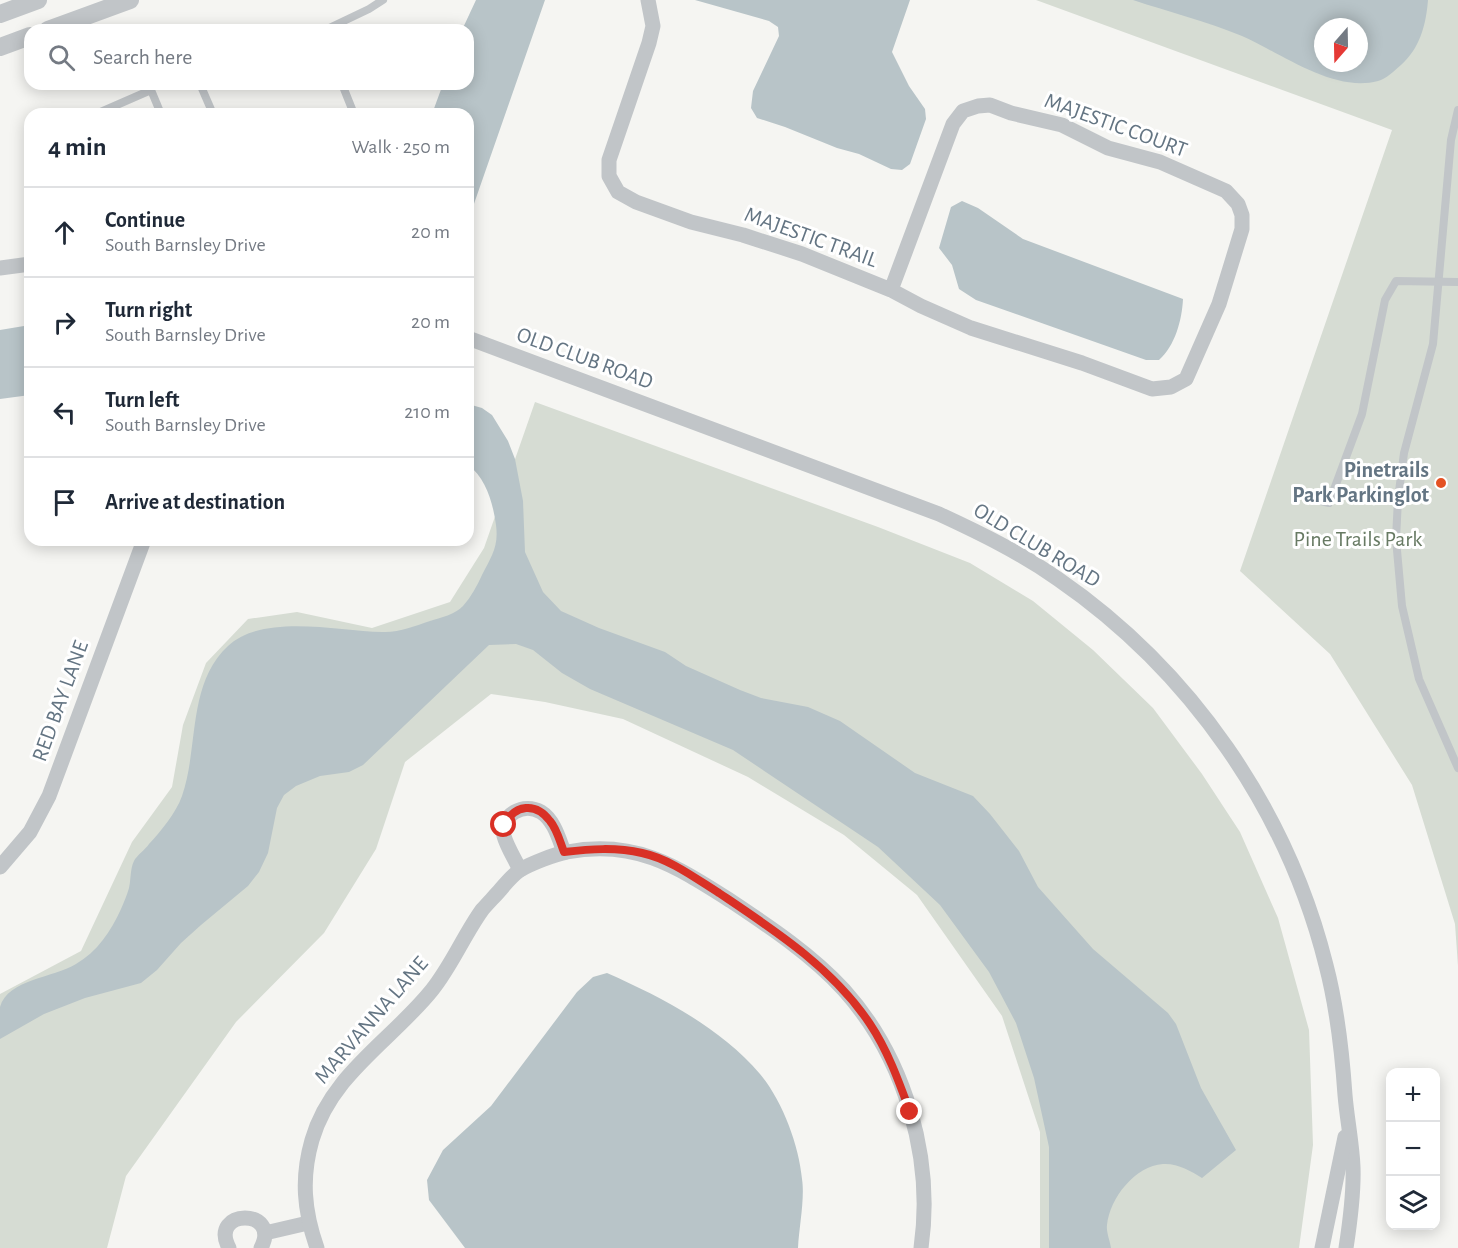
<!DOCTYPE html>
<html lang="en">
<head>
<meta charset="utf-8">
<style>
  :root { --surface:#fff; --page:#f2f2f3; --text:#1f2937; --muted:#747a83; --line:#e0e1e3 }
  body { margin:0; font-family:"Alegreya Sans",sans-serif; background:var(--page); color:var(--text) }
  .controls { position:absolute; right:18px; bottom:18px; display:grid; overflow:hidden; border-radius:12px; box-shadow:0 3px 15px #0003 }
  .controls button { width:54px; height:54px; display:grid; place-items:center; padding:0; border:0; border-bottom:2px solid var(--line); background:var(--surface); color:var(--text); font:30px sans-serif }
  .compass { position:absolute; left:1314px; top:18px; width:54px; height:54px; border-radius:50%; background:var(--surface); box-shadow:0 3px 15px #0003; rotate:200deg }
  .stop { position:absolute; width:18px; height:18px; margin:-14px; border:4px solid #d93025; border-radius:50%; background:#fff }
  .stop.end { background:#d93025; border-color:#fff; box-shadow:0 2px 6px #0008 }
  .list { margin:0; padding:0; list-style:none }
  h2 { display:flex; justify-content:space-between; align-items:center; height:78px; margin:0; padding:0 24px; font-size:26px }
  h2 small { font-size:20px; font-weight:400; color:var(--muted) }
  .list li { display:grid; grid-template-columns:39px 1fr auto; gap:18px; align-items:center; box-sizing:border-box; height:90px; padding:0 24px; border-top:2px solid var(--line) }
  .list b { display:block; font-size:22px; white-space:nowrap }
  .list p { margin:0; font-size:20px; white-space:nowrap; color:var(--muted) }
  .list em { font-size:20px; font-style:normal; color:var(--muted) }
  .icon { flex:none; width:33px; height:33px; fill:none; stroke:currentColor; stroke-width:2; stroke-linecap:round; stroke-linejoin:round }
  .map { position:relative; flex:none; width:1458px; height:1248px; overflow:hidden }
  .search { position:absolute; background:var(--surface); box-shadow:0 3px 15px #0003; left:24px; top:24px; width:450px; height:66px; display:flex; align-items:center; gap:15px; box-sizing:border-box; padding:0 21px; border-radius:18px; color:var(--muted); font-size:22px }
  .panel { position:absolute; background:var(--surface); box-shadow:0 3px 15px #0003; left:24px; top:108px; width:450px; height:438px; border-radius:18px }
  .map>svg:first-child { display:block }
  .green { fill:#d6dcd3; fill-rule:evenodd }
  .water { fill:#b8c4c8; fill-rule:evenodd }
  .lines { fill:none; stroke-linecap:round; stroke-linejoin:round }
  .service { stroke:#c1c5c8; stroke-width:8 }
  .minor { stroke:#c1c5c8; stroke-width:15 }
  .tertiary { stroke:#c1c5c8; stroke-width:18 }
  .route { stroke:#d93025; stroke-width:8 }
  .poi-dot { fill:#e45223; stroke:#fff; stroke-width:2 }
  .labels { text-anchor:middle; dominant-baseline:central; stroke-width:6; stroke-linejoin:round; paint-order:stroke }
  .street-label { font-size:22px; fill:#647583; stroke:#fff }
  .poi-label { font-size:22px; font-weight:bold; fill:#647583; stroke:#fff; text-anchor:end }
  .park-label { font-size:22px; fill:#677a63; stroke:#fff }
</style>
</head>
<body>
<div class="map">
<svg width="1458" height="1248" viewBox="0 0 1458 1248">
  <rect width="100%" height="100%" fill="#f5f5f2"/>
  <g class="green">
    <path d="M1036,0H1458V966L1455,924L1412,785L1330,654L1240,571L1392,130ZM1323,27H1359V63H1323Z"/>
    <path d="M535,402L878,527L970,563L1033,601L1093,650L1153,708L1202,774L1240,832L1278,918L1309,1030L1313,1145L1299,1248H1040V1132L1002,1016L917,895L844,835L748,777L623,719L545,702L491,694L405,762L376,849L324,933L236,1022L126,1176L107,1248H0V994L81,951L132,842L172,787L183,725L206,663L248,619L297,612L372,628L450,602L484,548Z"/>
  </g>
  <g class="water">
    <path d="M476,0H545L468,221V114H432L443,84H468V30H462Z"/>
    <path d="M695,0H910L892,52L909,86L925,109L926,119L910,164L902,170L891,169L859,154L837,148L785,127L757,118L751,108L753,91L779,36L778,27L769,21Z"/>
    <path d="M1133,0H1428C1426,25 1420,48 1401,65C1394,71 1386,79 1378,81C1333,93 1281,53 1242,36C1206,21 1169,12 1133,0ZM1323,27H1359V63H1323Z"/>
    <path d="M962,201L978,208L1023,239L1183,299C1182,320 1175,346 1159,360H1146L976,300L959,289L952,265L939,248L951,207Z"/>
    <path d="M30,325V395L0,399V330Z"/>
    <path d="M468,404L482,408L492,415L508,441L515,459L523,501L525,552L543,592L561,611L599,628L665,652L686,666L740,690L761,698L808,707L840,721L915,773L973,796L990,814L1019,851L1038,887L1093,949L1168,1013L1176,1024L1201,1088L1236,1150L1202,1178C1191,1171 1177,1163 1163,1164C1135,1166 1110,1198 1107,1225C1106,1232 1110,1241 1111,1248H1049V1147L1034,1078L1016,1023L989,972L940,905L878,847L733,750L590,689L562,673L533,650L516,644L489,645L363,765L349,772L320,776L296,786L284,795L277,808L268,853L259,872L248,886L201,925L181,943L157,970L141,983L85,998L44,1014L0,1039C0,1030 0,1016 0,1007C8,979 53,978 76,964C97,952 111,931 121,909C124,902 127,895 129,888C131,879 130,869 134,861C137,855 145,850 149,844C161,831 176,813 182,796C199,747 187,684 228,646C263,613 338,631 382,632C398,633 415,626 430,621C440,618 456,614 463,606C471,597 477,586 482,575C491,557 499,547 496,525C493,503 486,478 468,465Z"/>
    <path d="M607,973C661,997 720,1027 760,1074C782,1100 799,1145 802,1179C805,1198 799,1228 798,1248H465L429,1200L427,1180L443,1150L491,1106L577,992L593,977Z"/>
  </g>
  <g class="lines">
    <g class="service">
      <path d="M325,30L369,9L383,0"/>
      <path d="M200,84L213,114"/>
      <path d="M342,84L354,114"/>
      <path d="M1458,110L1451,140L1433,344L1404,453L1398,499L1396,539L1402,606L1419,679L1458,768"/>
      <path d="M96,114L151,90L161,114"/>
      <path d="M1305,497L1329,503L1362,414L1385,300L1396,281L1458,282"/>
    </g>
    <g class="minor">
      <path d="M648,0L653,26L649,43L609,160V176L618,192L636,202L691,222L743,235L802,254L891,290L921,306L971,328L1082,363L1152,389L1171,387L1186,379L1219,304L1242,229V215L1238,204L1226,191L1160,162L1108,148L1062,125L1011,113L990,105L978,106L963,111L953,124L891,290"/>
      <path d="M0,268L30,264"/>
      <path d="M468,338L939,514C980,533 1021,553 1058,579C1190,670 1287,809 1326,965C1337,1007 1342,1051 1345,1095C1347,1119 1352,1143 1353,1167C1354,1194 1350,1222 1346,1248"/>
      <path d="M0,867L30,832L49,796L144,540"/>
      <path d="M520,870C515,859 507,847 504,836C500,814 524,802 541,812C554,820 559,839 564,852"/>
      <path d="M265,1233L308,1223"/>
      <path d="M229,1248C208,1208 282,1208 261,1248"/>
      <path d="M317,1248C304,1211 301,1178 312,1140C331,1074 392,1040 432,990C452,965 464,935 482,910C488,903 495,896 501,889C506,883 513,875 520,870C530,864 555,854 567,852C635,839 676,866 731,901C770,927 812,955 844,990C905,1058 934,1158 921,1248"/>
      <path d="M1322,1248L1345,1137"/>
    </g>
    <g class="tertiary">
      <path d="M0,14L38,0"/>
      <path d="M48,30L130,0"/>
      <path d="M0,47L30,36"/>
    </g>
  </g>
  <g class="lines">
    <path class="route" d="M504,825C515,804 536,802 550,821C557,829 560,842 564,852C590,849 616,847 642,853C670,859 695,878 719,893C774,930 833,968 870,1024C888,1051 899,1082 910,1112"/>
  </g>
  <circle class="poi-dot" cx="1441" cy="483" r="6"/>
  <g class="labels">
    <g class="street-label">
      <text transform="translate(1116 125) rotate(20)">MAJESTIC COURT</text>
      <text transform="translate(811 237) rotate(20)">MAJESTIC TRAIL</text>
      <text transform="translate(585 358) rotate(20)">OLD CLUB ROAD</text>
      <text transform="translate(1037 545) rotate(31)">OLD CLUB ROAD</text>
      <text transform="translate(60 701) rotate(-70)">RED BAY LANE</text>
      <text transform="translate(371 1020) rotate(-49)">MARVANNA LANE</text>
    </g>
    <g class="poi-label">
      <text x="1429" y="470">Pinetrails<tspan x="1429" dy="25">Park Parkinglot</tspan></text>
    </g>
    <g class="park-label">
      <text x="1358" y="539">Pine Trails Park</text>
    </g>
  </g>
</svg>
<div class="controls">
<button>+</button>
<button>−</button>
<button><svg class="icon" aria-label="layers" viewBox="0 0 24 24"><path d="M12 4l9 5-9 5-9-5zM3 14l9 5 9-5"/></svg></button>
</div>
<svg class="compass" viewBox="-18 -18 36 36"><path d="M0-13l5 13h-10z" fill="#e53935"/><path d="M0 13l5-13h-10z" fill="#747a83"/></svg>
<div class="stop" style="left:504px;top:825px"></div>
<div class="stop end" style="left:910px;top:1112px"></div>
<div class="search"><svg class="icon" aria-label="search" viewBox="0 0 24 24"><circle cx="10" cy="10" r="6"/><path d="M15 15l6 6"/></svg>Search here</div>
<section class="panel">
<h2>4 min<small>Walk · 250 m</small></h2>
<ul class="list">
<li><svg class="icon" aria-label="ahead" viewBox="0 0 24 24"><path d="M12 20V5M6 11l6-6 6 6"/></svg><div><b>Continue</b><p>South Barnsley Drive</p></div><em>20 m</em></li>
<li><svg class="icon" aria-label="right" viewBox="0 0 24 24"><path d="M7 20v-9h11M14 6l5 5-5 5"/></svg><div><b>Turn right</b><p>South Barnsley Drive</p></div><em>20 m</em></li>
<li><svg class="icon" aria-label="left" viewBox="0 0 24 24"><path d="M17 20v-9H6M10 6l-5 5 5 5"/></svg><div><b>Turn left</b><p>South Barnsley Drive</p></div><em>210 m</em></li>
<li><svg class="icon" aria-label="arrive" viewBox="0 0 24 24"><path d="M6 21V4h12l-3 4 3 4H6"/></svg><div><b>Arrive at destination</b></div></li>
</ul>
</section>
</div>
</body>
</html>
